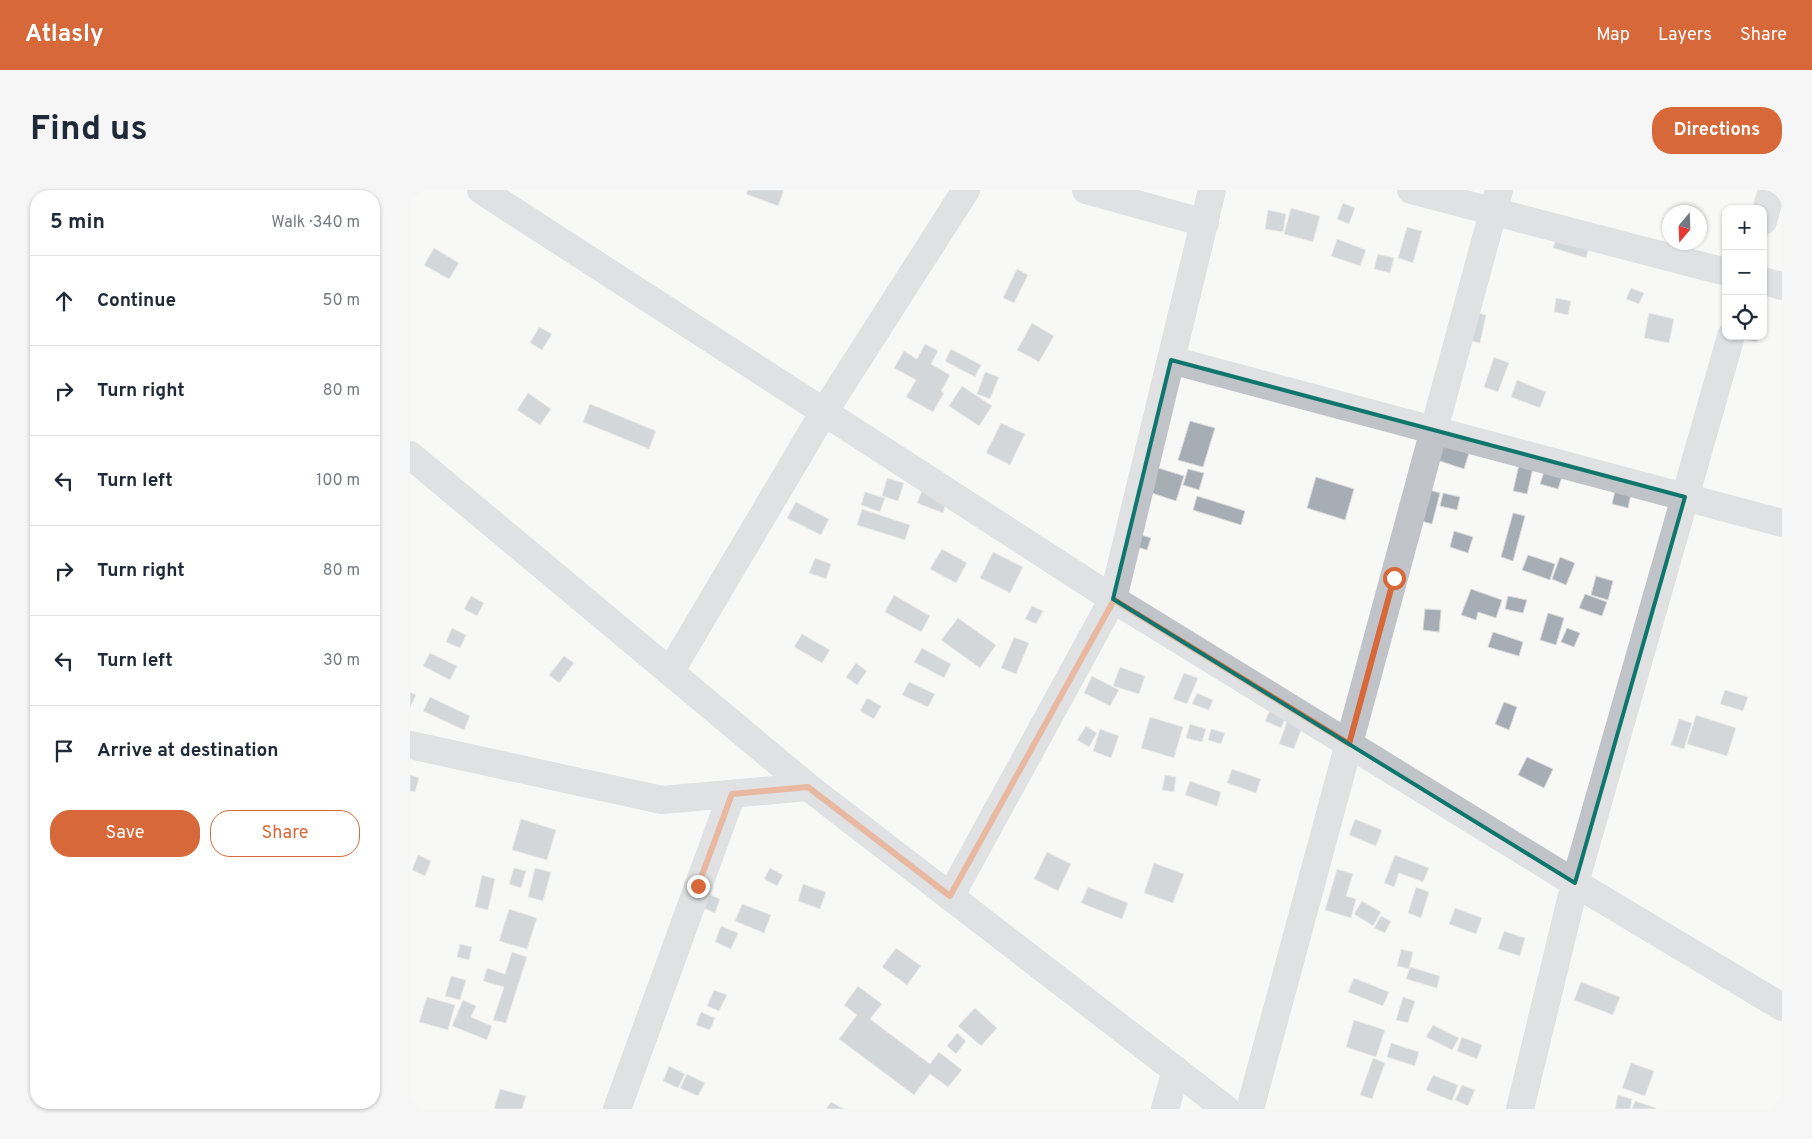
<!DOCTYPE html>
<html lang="en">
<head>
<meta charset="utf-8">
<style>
  :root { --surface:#fff; --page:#f6f6f7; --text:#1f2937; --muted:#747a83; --line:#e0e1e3; --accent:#d66839 }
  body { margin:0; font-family:Overpass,sans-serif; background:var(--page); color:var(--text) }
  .controls { position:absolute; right:15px; top:15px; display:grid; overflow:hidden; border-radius:10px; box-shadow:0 1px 4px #0004 }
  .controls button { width:45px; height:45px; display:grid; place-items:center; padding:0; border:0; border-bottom:1px solid var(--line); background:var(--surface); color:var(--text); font:25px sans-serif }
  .compass { position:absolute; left:1252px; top:15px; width:45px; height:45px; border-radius:50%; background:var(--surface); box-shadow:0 1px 4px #0004; rotate:199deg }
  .stop { position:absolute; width:15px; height:15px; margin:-11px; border:4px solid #d66839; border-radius:50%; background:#fff }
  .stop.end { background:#d66839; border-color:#fff; box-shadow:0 1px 5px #0008 }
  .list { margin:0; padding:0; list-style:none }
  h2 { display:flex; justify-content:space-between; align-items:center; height:65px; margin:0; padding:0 20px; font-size:21px }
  h2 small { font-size:16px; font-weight:400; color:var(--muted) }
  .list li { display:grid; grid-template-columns:32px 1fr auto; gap:15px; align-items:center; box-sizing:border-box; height:90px; padding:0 20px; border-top:1px solid var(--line) }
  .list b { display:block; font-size:19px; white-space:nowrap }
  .list em { font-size:16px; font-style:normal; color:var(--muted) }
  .actions { display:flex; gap:10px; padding:15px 20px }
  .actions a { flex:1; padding:11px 0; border:1px solid var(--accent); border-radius:20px; text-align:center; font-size:18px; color:var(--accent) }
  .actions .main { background:var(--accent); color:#fff }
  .icon { flex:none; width:28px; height:28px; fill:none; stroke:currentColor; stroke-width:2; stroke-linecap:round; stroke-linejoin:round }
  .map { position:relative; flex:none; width:1372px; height:919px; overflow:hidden; border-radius:20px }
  header { display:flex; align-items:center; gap:30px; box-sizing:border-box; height:70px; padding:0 25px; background:var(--accent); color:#fff }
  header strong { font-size:24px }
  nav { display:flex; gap:28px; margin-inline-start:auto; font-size:18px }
  .intro { display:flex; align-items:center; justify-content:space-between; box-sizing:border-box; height:120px; padding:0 30px }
  h1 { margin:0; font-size:35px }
  .button { padding:12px 22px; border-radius:20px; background:var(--accent); color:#fff; font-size:18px; font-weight:700 }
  main { display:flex; gap:30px; padding:0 30px }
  aside { flex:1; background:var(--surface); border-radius:20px; box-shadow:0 1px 4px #0004 }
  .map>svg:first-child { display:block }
  .building { fill:#a6adb4; stroke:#dadad9 }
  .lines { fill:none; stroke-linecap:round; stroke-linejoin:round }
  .minor { stroke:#c0c4c8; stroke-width:28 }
  .route { stroke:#d66839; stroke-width:6 }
  .marked { fill:none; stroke:#0f766e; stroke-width:4; stroke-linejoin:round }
</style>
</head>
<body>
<header>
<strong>Atlasly</strong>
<nav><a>Map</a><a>Layers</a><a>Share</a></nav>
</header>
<div class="intro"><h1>Find us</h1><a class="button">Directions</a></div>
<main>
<aside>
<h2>5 min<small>Walk · 340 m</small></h2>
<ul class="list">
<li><svg class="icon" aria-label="ahead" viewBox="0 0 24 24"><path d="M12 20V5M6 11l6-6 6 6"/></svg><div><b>Continue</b></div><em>50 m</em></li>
<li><svg class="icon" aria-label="right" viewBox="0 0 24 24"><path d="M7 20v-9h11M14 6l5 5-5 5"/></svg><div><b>Turn right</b></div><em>80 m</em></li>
<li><svg class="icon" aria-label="left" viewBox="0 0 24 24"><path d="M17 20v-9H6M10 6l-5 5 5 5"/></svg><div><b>Turn left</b></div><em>100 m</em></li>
<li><svg class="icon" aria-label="right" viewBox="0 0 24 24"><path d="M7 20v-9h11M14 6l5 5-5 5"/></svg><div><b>Turn right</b></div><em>80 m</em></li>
<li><svg class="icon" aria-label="left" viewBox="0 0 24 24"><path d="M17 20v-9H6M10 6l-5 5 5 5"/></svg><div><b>Turn left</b></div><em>30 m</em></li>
<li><svg class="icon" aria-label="arrive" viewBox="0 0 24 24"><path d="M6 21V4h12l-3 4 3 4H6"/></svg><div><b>Arrive at destination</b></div></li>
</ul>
<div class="actions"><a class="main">Save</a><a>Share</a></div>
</aside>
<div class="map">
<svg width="1372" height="919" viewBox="0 0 1372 919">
  <rect width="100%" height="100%" fill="#f8f9f7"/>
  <g class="building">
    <path d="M338,0H374L368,16L336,4Z"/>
    <path d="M933,13L945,18L939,34L927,29Z"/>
    <path d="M881,18L910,26L903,52L874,44Z"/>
    <path d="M858,20L876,24L873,42L855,39Z"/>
    <path d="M997,37L1012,41L1003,73L988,68Z"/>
    <path d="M1148,41L1181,51L1176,68L1143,58Z"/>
    <path d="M927,49L956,60L950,76L921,66Z"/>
    <path d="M24,58L49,73L39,89L14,75Z"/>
    <path d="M968,64L984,68L980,83L964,79Z"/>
    <path d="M607,79L618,85L604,113L593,108Z"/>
    <path d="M1221,98L1234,103L1229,114L1216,109Z"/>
    <path d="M1146,108L1161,111L1158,125L1144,122Z"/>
    <path d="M1062,121L1076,125L1070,153L1055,150Z"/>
    <path d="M1239,123L1264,129L1259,153L1234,148Z"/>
    <path d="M622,133L644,146L629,172L607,160Z"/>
    <path d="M129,137L142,144L132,160L120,153Z"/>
    <path d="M1331,146H1348L1347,152L1330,149Z"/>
    <path d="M515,154L528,161L521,174L540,185L531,201L534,203L523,222L496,207L506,190L484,178L494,161L507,169Z"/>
    <path d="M541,159L571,175L565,187L535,171Z"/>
    <path d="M1084,167L1099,173L1088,202L1074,197Z"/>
    <path d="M575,182L589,187L580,209L567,204Z"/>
    <path d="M1107,190L1136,202L1130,218L1101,207Z"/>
    <path d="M552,196L582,216L569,236L539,216Z"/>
    <path d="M118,203L141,219L130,235L107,220Z"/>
    <path d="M180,214L246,241L239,259L173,232Z"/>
    <path d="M780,231L805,238L793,277L768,270Z"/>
    <path d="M591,233L615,244L600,275L576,263Z"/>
    <path d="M1032,254L1059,263L1054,279L1027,270Z"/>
    <path d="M1109,275L1123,278L1117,304L1103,301Z"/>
    <path d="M745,277L774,286L766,311L736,301Z"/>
    <path d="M778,279L794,283L789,300L773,295Z"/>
    <path d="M1134,282L1152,287L1148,299L1130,294Z"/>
    <path d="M906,287L944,299L935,330L897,318Z"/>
    <path d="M477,288L494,293L488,311L472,306Z"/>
    <path d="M513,298L538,308L533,323L507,313Z"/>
    <path d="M1016,299L1030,303L1022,334L1008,330Z"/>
    <path d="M1205,301L1221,304L1218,318L1202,314Z"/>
    <path d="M455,302L475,308L470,322L451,315Z"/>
    <path d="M1033,303L1050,307L1047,320L1030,316Z"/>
    <path d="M787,306L835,321L831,335L783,320Z"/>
    <path d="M386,312L419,329L411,345L377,328Z"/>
    <path d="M452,319L500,335L495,350L447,335Z"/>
    <path d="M1103,323L1115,326L1103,371L1091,367Z"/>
    <path d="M1044,341L1063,347L1058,363L1040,357Z"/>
    <path d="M728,344L741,348L737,360L724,356Z"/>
    <path d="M532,359L557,373L546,393L520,379Z"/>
    <path d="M583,362L613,377L600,403L570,388Z"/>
    <path d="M1118,365L1145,374L1140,390L1112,380Z"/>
    <path d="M1150,367L1165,373L1156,395L1142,389Z"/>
    <path d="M405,368L421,374L416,389L399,383Z"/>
    <path d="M1186,386L1203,391L1198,410L1181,405Z"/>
    <path d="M1061,399L1092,410L1086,428L1068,422L1066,430L1051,425Z"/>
    <path d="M1175,404L1197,412L1192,426L1169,418Z"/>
    <path d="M484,405L520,426L511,442L475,422Z"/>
    <path d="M61,406L74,413L67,426L54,419Z"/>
    <path d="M1098,406L1117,410L1113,423L1095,419Z"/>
    <path d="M622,416L633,421L626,434L615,429Z"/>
    <path d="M1015,419L1031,420L1029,442L1013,440Z"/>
    <path d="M1138,423L1154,428L1146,455L1130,450Z"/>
    <path d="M548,428L586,455L570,478L531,450Z"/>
    <path d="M42,438L56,445L50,458L36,452Z"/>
    <path d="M1157,438L1170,443L1164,457L1151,452Z"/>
    <path d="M1083,442L1113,452L1109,466L1078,457Z"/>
    <path d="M392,444L420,460L412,473L384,457Z"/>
    <path d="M604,447L619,453L606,484L591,478Z"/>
    <path d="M512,458L541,474L534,488L504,472Z"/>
    <path d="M20,463L47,476L40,490L13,476Z"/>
    <path d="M154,466L164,473L149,493L139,485Z"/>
    <path d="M446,473L457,481L447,495L436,487Z"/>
    <path d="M710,477L735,486L729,504L703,496Z"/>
    <path d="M774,483L788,488L777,514L763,509Z"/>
    <path d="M682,486L709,500L700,516L674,503Z"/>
    <path d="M499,492L525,504L518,517L492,505Z"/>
    <path d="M1315,500L1338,507L1333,521L1310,514Z"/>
    <path d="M0,502L6,505L0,518Z"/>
    <path d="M787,503L803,510L799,520L782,514Z"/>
    <path d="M20,507L60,526L54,540L13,521Z"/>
    <path d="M457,508L471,516L464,529L450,521Z"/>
    <path d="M1094,512L1107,517L1099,540L1085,534Z"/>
    <path d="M861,518L877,525L871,538L855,531Z"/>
    <path d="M1286,525L1326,538L1317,566L1277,554Z"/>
    <path d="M740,527L773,537L764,568L731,558Z"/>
    <path d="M878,529L893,535L884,559L869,554Z"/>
    <path d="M1269,529L1282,533L1274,559L1261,555Z"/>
    <path d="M780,534L796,539L792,552L776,548Z"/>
    <path d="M676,536L687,543L679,557L667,550Z"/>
    <path d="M690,539L709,546L701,568L683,561Z"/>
    <path d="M801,539L815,543L811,554L798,550Z"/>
    <path d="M1117,567L1143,579L1134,598L1108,585Z"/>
    <path d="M822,579L851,589L846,603L817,593Z"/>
    <path d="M0,585L9,588L5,602L0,601Z"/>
    <path d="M755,585L766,587L764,602L752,600Z"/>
    <path d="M780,591L811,602L807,616L775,605Z"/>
    <path d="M111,629L146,640L137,670L102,660Z"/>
    <path d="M945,629L972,640L966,656L939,645Z"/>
    <path d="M637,662L661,674L648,701L624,689Z"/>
    <path d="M8,665L21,671L15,686L2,680Z"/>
    <path d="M985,665L1019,678L1013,692L989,683L984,697L974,693Z"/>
    <path d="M744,673L774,684L763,713L734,703Z"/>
    <path d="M104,678L116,681L111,698L99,694Z"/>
    <path d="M125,678L141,682L133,711L118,707Z"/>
    <path d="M360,678L373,685L367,696L354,689Z"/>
    <path d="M927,679L943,684L936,706L946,709L941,728L915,720Z"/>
    <path d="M72,685L85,689L78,720L65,717Z"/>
    <path d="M393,694L416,702L410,719L388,711Z"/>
    <path d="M678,697L718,713L712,729L671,713Z"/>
    <path d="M1006,697L1019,702L1011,728L998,723Z"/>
    <path d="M296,703L310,709L305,723L291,717Z"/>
    <path d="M952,711L971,722L963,736L944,724Z"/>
    <path d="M332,714L361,725L354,743L325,731Z"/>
    <path d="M1045,718L1072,728L1066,744L1039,734Z"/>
    <path d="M99,719L127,728L117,759L89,751Z"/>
    <path d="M971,726L981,731L975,743L964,738Z"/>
    <path d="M311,736L328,743L321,759L305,752Z"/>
    <path d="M1094,741L1115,748L1110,766L1088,759Z"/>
    <path d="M50,754L62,757L59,770L47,767Z"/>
    <path d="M486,758L511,776L497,795L472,777Z"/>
    <path d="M991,759L1003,762L999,779L987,776Z"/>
    <path d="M102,762L117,767L96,833L83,830L94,797L73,791L77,778L95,784Z"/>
    <path d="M1000,777L1030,786L1027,798L996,789Z"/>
    <path d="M41,786L56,790L50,810L35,806Z"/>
    <path d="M944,788L979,802L973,816L938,802Z"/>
    <path d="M1171,792L1210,807L1203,825L1164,810Z"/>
    <path d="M448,796L472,814L460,829L520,874L529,862L552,880L538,897L520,884L504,905L429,849L447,825L434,815Z"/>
    <path d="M304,800L317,805L309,821L297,816Z"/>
    <path d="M17,807L45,815L38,840L9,832Z"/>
    <path d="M993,807L1005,811L998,833L986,830Z"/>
    <path d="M53,810L66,816L61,827L82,836L77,850L42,836Z"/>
    <path d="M565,818L587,838L571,856L548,836Z"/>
    <path d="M291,822L305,828L300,840L286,835Z"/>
    <path d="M944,830L975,840L966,867L936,857Z"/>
    <path d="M1023,835L1049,848L1042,860L1016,847Z"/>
    <path d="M547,843L556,851L546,864L537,856Z"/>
    <path d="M1052,847L1072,855L1067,869L1047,861Z"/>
    <path d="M981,853L1009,862L1005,876L977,867Z"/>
    <path d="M963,868L975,873L962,909L950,905Z"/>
    <path d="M1221,873L1244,881L1235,906L1212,898Z"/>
    <path d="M259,876L275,884L268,898L253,891Z"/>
    <path d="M277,884L295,893L288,906L270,898Z"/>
    <path d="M1023,885L1048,895L1042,911L1016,900Z"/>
    <path d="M1052,895L1065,900L1058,916L1045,910Z"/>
    <path d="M90,899L116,906L112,919H84Z"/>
    <path d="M1208,905L1222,909L1220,919H1205Z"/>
    <path d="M1225,911L1246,918V919H1222Z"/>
    <path d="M421,912L434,919H416Z"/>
  </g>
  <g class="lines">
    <g class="minor">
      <path d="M71,0L703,409L1165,693L1372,817"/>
      <path d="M676,0L795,33"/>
      <path d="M1001,0L1316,82"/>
      <path d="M1353,31L1362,0"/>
      <path d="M1353,91L1372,96"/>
      <path d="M761,170L1372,333"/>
      <path d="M0,265L398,597L816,919"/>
      <path d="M260,482L414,222L556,0"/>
      <path d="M0,555L252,610L398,597"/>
      <path d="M540,707L703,409L802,0"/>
      <path d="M207,919L322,604"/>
      <path d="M755,919L766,880"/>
      <path d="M840,919L1089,0"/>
      <path d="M1110,919L1165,693L1321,146"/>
    </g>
  </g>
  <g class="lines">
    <path class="route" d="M288,696L322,604L398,597L540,706L704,410L939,554L984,388"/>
  </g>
  <path d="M0 0H1372V919H0ZM761,170L1275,307L1165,693L703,409Z" fill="#f8f9f7" fill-opacity=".55" fill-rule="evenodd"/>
  <path class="marked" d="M761,170L1275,307L1165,693L703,409Z"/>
</svg>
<div class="controls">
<button>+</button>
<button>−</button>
<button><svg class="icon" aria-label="locate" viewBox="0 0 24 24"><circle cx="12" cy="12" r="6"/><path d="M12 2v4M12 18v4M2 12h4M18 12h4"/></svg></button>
</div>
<svg class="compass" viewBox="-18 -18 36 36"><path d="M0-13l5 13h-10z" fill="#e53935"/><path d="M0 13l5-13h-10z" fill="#747a83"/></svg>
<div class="stop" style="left:984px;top:388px"></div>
<div class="stop end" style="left:288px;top:696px"></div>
</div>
</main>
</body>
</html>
